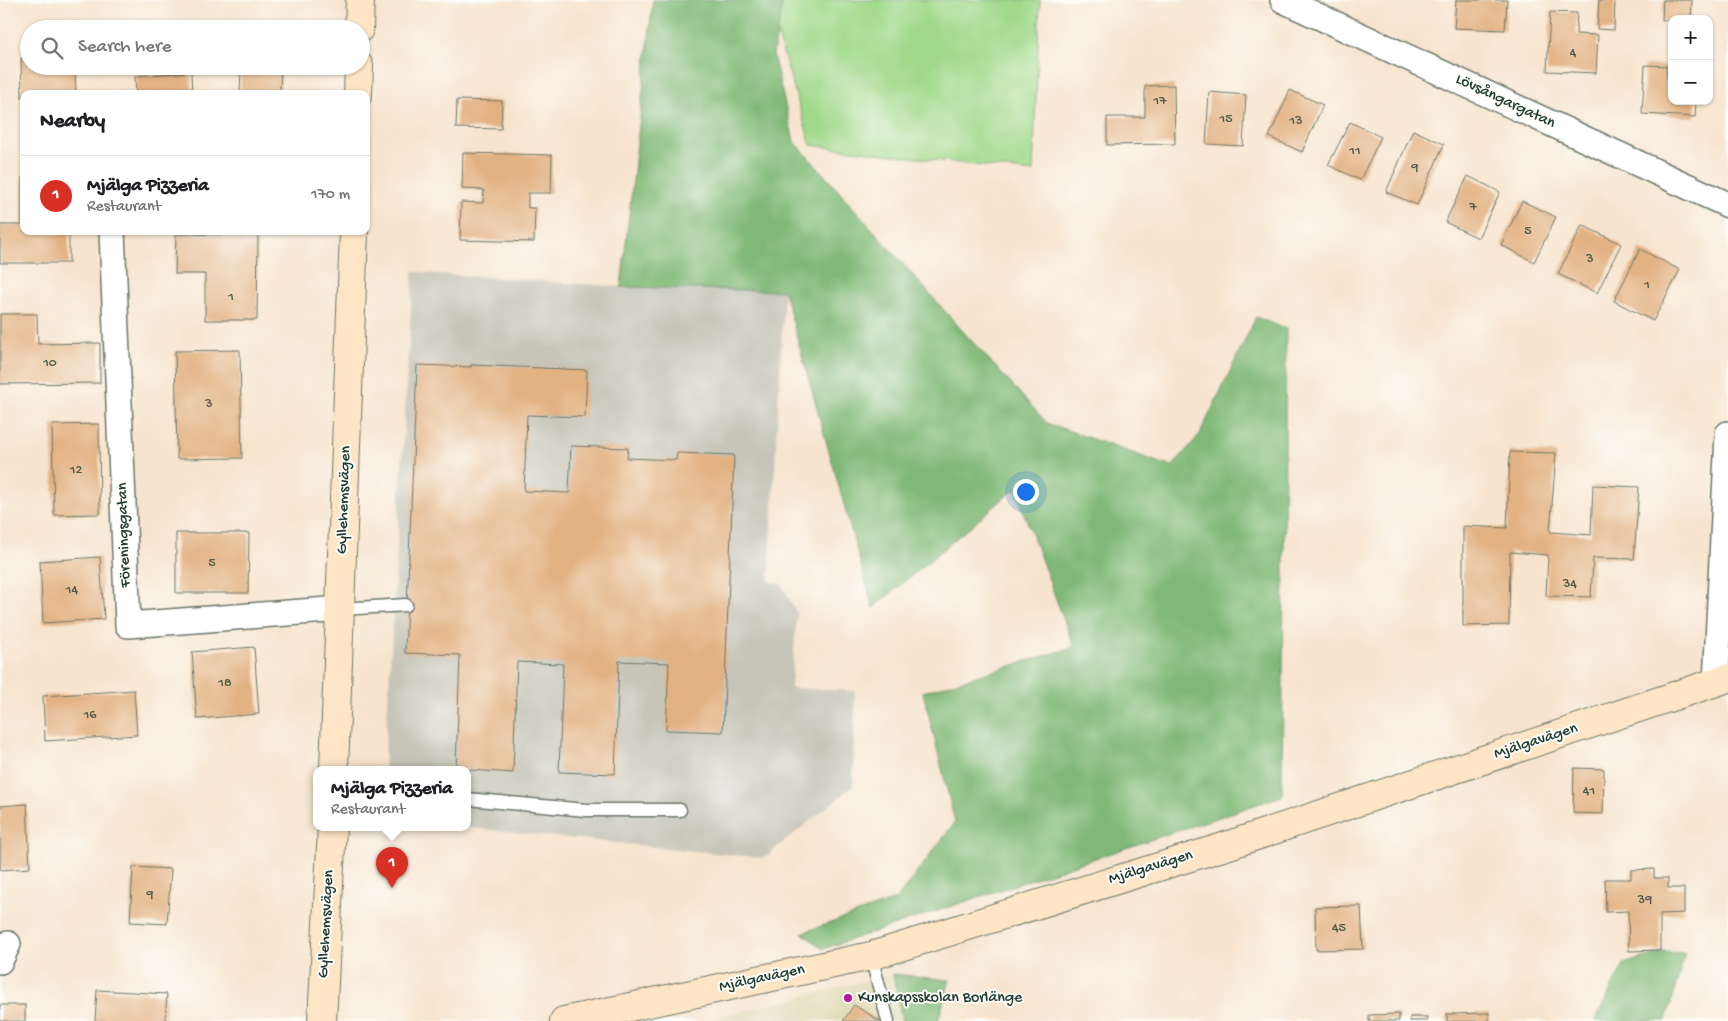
<!DOCTYPE html>
<html lang="en">
<head>
<meta charset="utf-8">
<style>
  :root { --surface:#fff; --page:#f2f2f2; --text:#202124; --muted:#757577; --line:#e0e0e0; --accent:#d93025 }
  body { margin:0; font-family:"Gochi Hand",sans-serif; background:var(--page); color:var(--text) }
  .controls { position:absolute; right:15px; top:15px; display:grid; overflow:hidden; border-radius:10px; box-shadow:0 1px 4px #0004 }
  .controls button { width:45px; height:45px; display:grid; place-items:center; padding:0; border:0; border-bottom:1px solid var(--line); background:var(--surface); color:var(--text); font:25px sans-serif }
  .you { position:absolute; left:1025px; top:491px; width:18px; height:18px; margin:-12px; border:4px solid #fff; border-radius:50%; background:#1a73e8; box-shadow:0 0 0 8px #1a73e833 }
  .badge { display:grid; place-items:center; width:32px; height:32px; border-radius:50%; background:var(--accent); color:#fff; font-size:16px; font-weight:700 }
  .pin { position:absolute; translate:-50% -41px; filter:drop-shadow(0 1px 2px #0008) }
  .pin::after { content:''; position:absolute; top:26px; width:18px; height:15px; background:inherit; clip-path:polygon(0 0,100% 0,50% 100%) }
  .popup { position:absolute; left:313px; top:766px; width:158px; height:65px; box-sizing:border-box; display:grid; place-content:center; border-radius:10px; background:var(--surface); filter:drop-shadow(0 1px 4px #0005); font-size:16px; white-space:nowrap; color:var(--muted) }
  .popup b { font-size:19px; color:var(--text) }
  .popup::after { content:''; position:absolute; left:50%; top:100%; margin-left:-10px; border:10px solid transparent; border-top-color:var(--surface) }
  .list { margin:0; padding:0; list-style:none }
  h2 { display:flex; justify-content:space-between; align-items:center; height:65px; margin:0; padding:0 20px; font-size:21px }
  h2 small { font-size:16px; font-weight:400; color:var(--muted) }
  .list li { display:grid; grid-template-columns:32px 1fr auto; gap:15px; align-items:center; box-sizing:border-box; height:80px; padding:0 20px; border-top:1px solid var(--line) }
  .list b { display:block; font-size:19px; white-space:nowrap }
  .list p { margin:0; font-size:16px; white-space:nowrap; color:var(--muted) }
  .list em { font-size:16px; font-style:normal; color:var(--muted) }
  .icon { flex:none; width:28px; height:28px; fill:none; stroke:currentColor; stroke-width:2; stroke-linecap:round; stroke-linejoin:round }
  .map { position:relative; flex:none; width:1728px; height:1021px; overflow:hidden }
  .search { position:absolute; background:var(--surface); box-shadow:0 1px 4px #0004; left:20px; top:20px; width:350px; height:55px; display:flex; align-items:center; gap:12px; box-sizing:border-box; padding:0 18px; border-radius:28px; color:var(--muted); font-size:19px }
  .panel { position:absolute; background:var(--surface); box-shadow:0 1px 4px #0004; left:20px; top:90px; width:350px; height:145px; border-radius:10px }
  .map>svg:first-child { display:block }
  .built { fill:#e3dbba }
  .industrial { fill:#c6c5b8 }
  .green { fill:#a1d98b; stroke:#608b60 }
  .forest { fill:#80b977; stroke:#507b56 }
  .building { fill:#e3b283 }
  .lines { fill:none; stroke-linecap:round; stroke-linejoin:round }
  .lane-casing { stroke:#6b776a; stroke-width:15 }
  .street-casing { stroke:#6b776a; stroke-width:28 }
  .secondary-casing { stroke:#6b776a; stroke-width:30 }
  .lane { stroke:#fff; stroke-width:12 }
  .street { stroke:#fff; stroke-width:25 }
  .secondary { stroke:#fee5c5; stroke-width:28 }
  .poi-dot { fill:#b5179e; stroke:#fdfcf7; stroke-width:2 }
  .labels { text-anchor:middle; dominant-baseline:central; stroke-width:4; stroke-linejoin:round; paint-order:stroke }
  .number-label { font-size:14px; fill:#505a48 }
  .street-label { font-size:16px; fill:#1f3d34; stroke:#fdfcf7 }
  .poi-label { font-size:16px; fill:#1f3d34; stroke:#fdfcf7; text-anchor:start }
</style>
</head>
<body>
<div class="map">
<svg width="1728" height="1021" viewBox="0 0 1728 1021">
  <rect width="100%" height="100%" fill="#fdfcf7"/>
  <filter id="ink" filterUnits="userSpaceOnUse"><feTurbulence type="fractalNoise" baseFrequency=".02" numOctaves="2"/><feDisplacementMap in="SourceGraphic" scale="10" xChannelSelector="R" yChannelSelector="G"/><feConvolveMatrix kernelMatrix="1 2 1 2 8 2 1 2 1" color-interpolation-filters="sRGB"/></filter>
  <filter id="wash" filterUnits="userSpaceOnUse"><feTurbulence type="fractalNoise" baseFrequency=".0096" numOctaves="4" result="noise"/><feDisplacementMap in="SourceGraphic" scale="20" xChannelSelector="R" yChannelSelector="G"/><feGaussianBlur stdDeviation="1.12" result="paint"/><feColorMatrix in="noise" values="0 0 0 0 0 0 0 0 0 0 0 0 0 0 0 0 0 1.4 0 .05"/><feComposite in="paint" operator="in"/></filter>
  <g filter="url(#wash)">
    <rect width="100%" height="100%" fill="#f7e4ce"/>
    <path class="built" d="M893,974L902,1021H704Z"/>
    <path class="industrial" d="M413,272L621,287L784,291L769,581L782,585L797,613L791,688L855,691L853,786L764,858L461,827H467V769H384Z"/>
    <path class="green" d="M767,0H1040L1033,172L811,145Z"/>
    <g class="forest">
      <path d="M653,0H783L773,55L794,141L968,337L1047,423L1172,467L1200,434L1256,317L1286,329L1282,796L823,949L802,933L897,899L955,822L923,692L1074,647L1015,489L873,608L784,291L621,287Z"/>
      <path d="M1663,952L1685,953L1666,1021H1595L1624,964Z"/>
      <path d="M893,974L950,980L938,1021H902Z"/>
    </g>
    <g id="blocks">
      <g class="building">
        <path d="M1456,0H1507L1505,30L1454,28Z"/>
        <path d="M1599,0L1615,1L1614,30L1597,29Z"/>
        <path d="M1663,0H1692L1691,19L1662,20Z"/>
        <path d="M1550,12L1577,13L1576,34L1598,35L1596,73L1547,71Z"/>
        <path d="M21,58H29V66H75L76,94H24V98H22Z"/>
        <path d="M1645,65L1667,66V78H1672V101H1696L1695,117L1642,114Z"/>
        <path d="M241,66H281L280,94H240Z"/>
        <path d="M191,72L192,94H136L135,76Z"/>
        <path d="M1174,85L1175,144L1107,145V117H1145V86Z"/>
        <path d="M1290,90L1323,105L1302,152L1269,137Z"/>
        <path d="M1209,92L1246,95L1243,146L1206,144Z"/>
        <path d="M457,100L502,101L501,129L456,128Z"/>
        <path d="M1350,122L1381,137L1360,180L1328,165Z"/>
        <path d="M1413,130L1444,144L1417,205L1386,192Z"/>
        <path d="M463,153L552,155L551,193H528V208H535L534,242L460,240L461,202L483,203L484,190L462,189Z"/>
        <path d="M1468,176L1500,192L1478,238L1445,222Z"/>
        <path d="M22,177H24V231H69V263H0V225H22Z"/>
        <path d="M1522,201L1556,217L1534,262L1501,245Z"/>
        <path d="M1582,225L1621,244L1597,293L1558,274Z"/>
        <path d="M176,234L258,235L257,320H205V274H175Z"/>
        <path d="M1640,249L1680,270L1653,321L1614,301Z"/>
        <path d="M0,314H37L38,344L100,343V383L0,384Z"/>
        <path d="M240,350L242,458L177,459L175,351Z"/>
        <path d="M417,365L471,367V365L587,370L585,417L527,415L524,491L569,493L571,446L628,448L627,458L676,460L677,453L734,455L723,732L666,730L669,663L619,661L615,774L559,772L563,664L517,662L513,773L456,769L460,655L405,653Z"/>
        <path d="M99,424L100,514L54,515L52,425Z"/>
        <path d="M1510,452L1556,453L1550,532L1591,535L1593,485L1639,487L1634,559L1593,558L1591,597L1546,596L1548,555L1510,552L1509,625L1463,626V526L1507,528Z"/>
        <path d="M176,533H249L248,593H176Z"/>
        <path d="M100,557L104,619L43,623L40,561Z"/>
        <path d="M254,647L259,714L197,719L192,652Z"/>
        <path d="M134,690L137,735L45,741L43,696Z"/>
        <path d="M1574,768L1604,769L1603,814L1573,813Z"/>
        <path d="M27,804L30,868L0,870V806Z"/>
        <path d="M133,867L171,869L167,924L130,922Z"/>
        <path d="M1654,869V878H1668V888H1684V913L1660,914V950L1629,951L1628,911L1606,912L1605,879H1631V870Z"/>
        <path d="M1361,906L1363,949L1316,950L1315,907Z"/>
        <path d="M97,990L167,994L165,1021H95Z"/>
        <rect x="0" y="1005" width="25" height="16"/>
        <path d="M854,1005L880,1021H843Z"/>
        <path d="M1489,1013V1021H1447V1014Z"/>
        <path d="M1399,1014V1021H1369V1015Z"/>
        <rect x="1410" y="1017" width="17" height="4"/>
      </g>
    </g>
  </g>
  <g filter="url(#ink)">
    <use href="#blocks" fill-opacity="0" stroke="#6b776a" stroke-width="1"/>
    <g class="lines">
      <defs>
        <g id="lane">
          <path d="M341,609L406,605"/>
          <path d="M467,799L586,810H680"/>
          <path d="M871,956L888,1021"/>
        </g>
        <g id="street">
          <path d="M1283,0L1728,205"/>
          <path d="M112,231L128,625L341,609"/>
          <path d="M1716,683L1728,434"/>
          <path d="M0,961L8,944"/>
        </g>
        <g id="secondary">
          <path d="M359,29L360,0"/>
          <path d="M358,94L359,66"/>
          <path d="M334,769L354,231"/>
          <path d="M322,1021L332,827"/>
          <path d="M564,1021L871,956L1223,847L1728,678"/>
        </g>
      </defs>
      <use href="#lane" class="lane-casing"/>
      <use href="#street" class="street-casing"/>
      <use href="#secondary" class="secondary-casing"/>
      <use href="#lane" class="lane"/>
      <use href="#street" class="street"/>
      <use href="#secondary" class="secondary"/>
    </g>
  </g>
  <circle class="poi-dot" cx="848" cy="998" r="5"/>
  <g class="labels">
    <g class="number-label">
      <text x="1573" y="53">4</text>
      <text x="1160" y="101">17</text>
      <text x="1226" y="119">15</text>
      <text x="1296" y="121">13</text>
      <text x="1355" y="151">11</text>
      <text x="1415" y="168">9</text>
      <text x="1473" y="207">7</text>
      <text x="1528" y="231">5</text>
      <text x="1590" y="259">3</text>
      <text x="1647" y="285">1</text>
      <text x="231" y="297">1</text>
      <text x="50" y="363">10</text>
      <text x="209" y="404">3</text>
      <text x="76" y="470">12</text>
      <text x="212" y="563">5</text>
      <text x="1570" y="584">34</text>
      <text x="72" y="590">14</text>
      <text x="225" y="683">18</text>
      <text x="90" y="715">16</text>
      <text x="1589" y="791">41</text>
      <text x="150" y="895">9</text>
      <text x="1645" y="900">39</text>
      <text x="1339" y="928">45</text>
    </g>
    <g class="street-label">
      <text transform="translate(1505 102) rotate(25)">Lövsångargatan</text>
      <text transform="translate(345 500) rotate(-88)">Gyllehemsvägen</text>
      <text transform="translate(125 535) rotate(-92)">Föreningsgatan</text>
      <text transform="translate(1536 742) rotate(-18)">Mjälgavägen</text>
      <text transform="translate(1151 868) rotate(-17)">Mjälgavägen</text>
      <text transform="translate(327 924) rotate(-87)">Gyllehemsvägen</text>
      <text transform="translate(762 979) rotate(-12)">Mjälgavägen</text>
    </g>
    <g class="poi-label">
      <text x="858" y="998">Kunskapsskolan Borlänge</text>
    </g>
  </g>
</svg>
<div class="controls">
<button>+</button>
<button>−</button>
</div>
<div class="you"></div>
<div class="pin badge" style="left:392px;top:888px">1</div>
<div class="popup"><b>Mjälga Pizzeria</b>Restaurant</div>
<div class="search"><svg class="icon" aria-label="search" viewBox="0 0 24 24"><circle cx="10" cy="10" r="6"/><path d="M15 15l6 6"/></svg>Search here</div>
<section class="panel">
<h2>Nearby<small></small></h2>
<ul class="list">
<li><span class="badge">1</span><div><b>Mjälga Pizzeria</b><p>Restaurant</p></div><em>170 m</em></li>
</ul>
</section>
</div>
</body>
</html>
